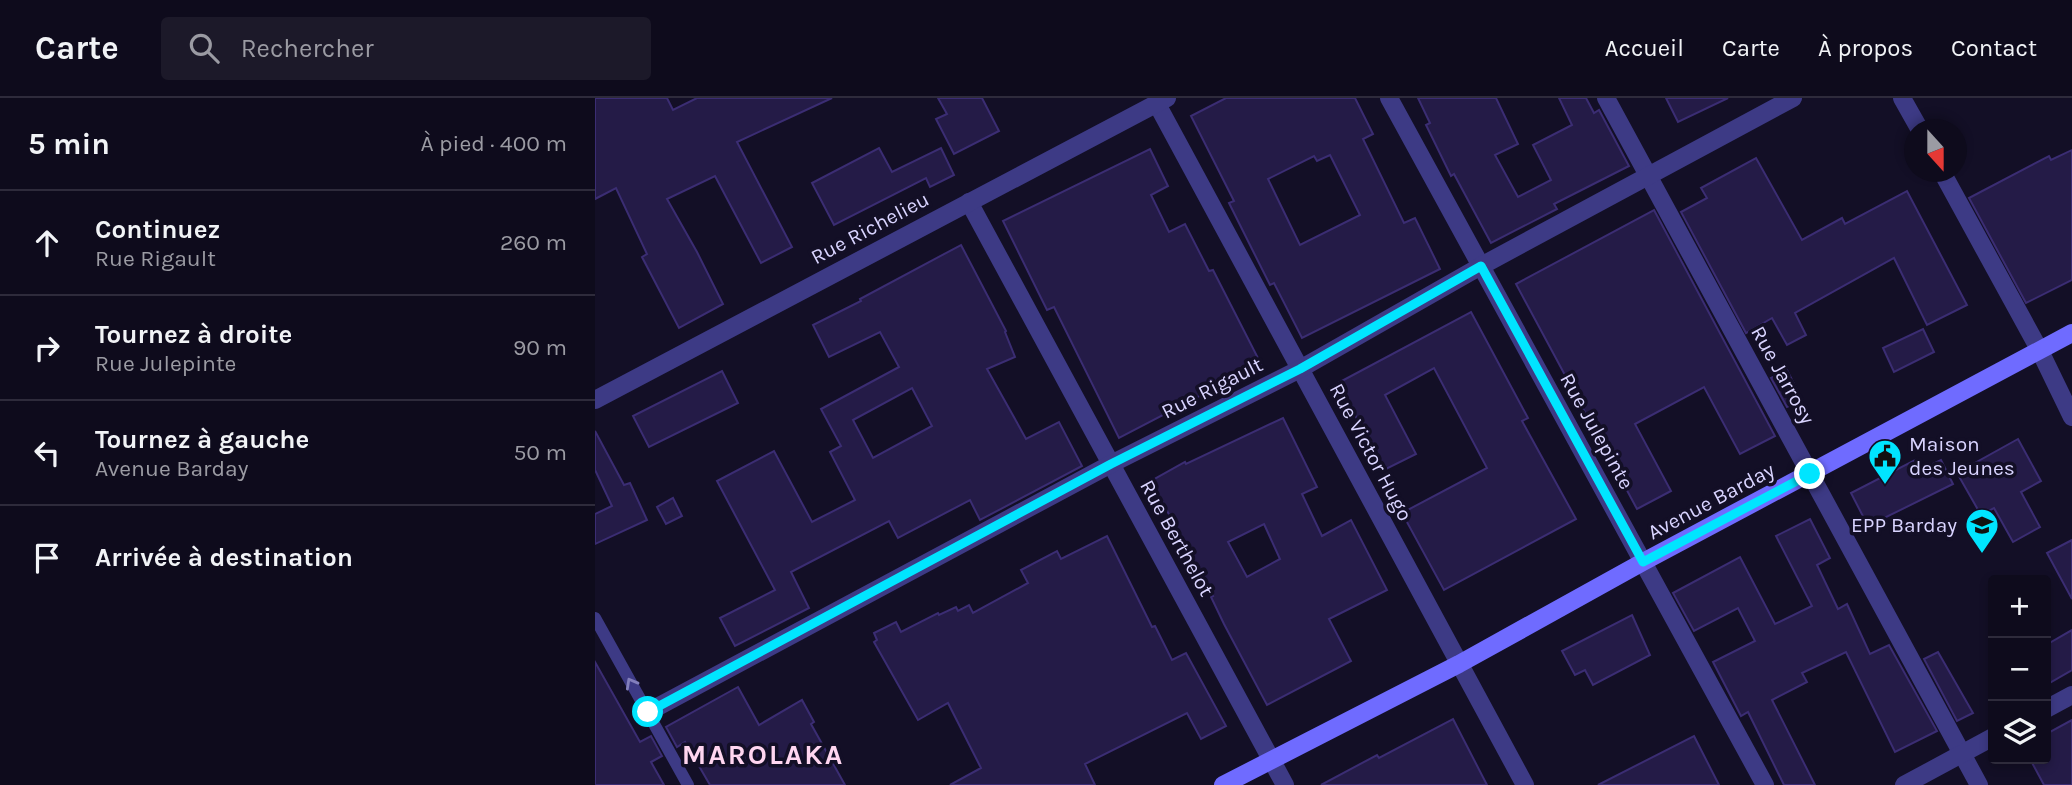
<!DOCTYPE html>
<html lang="fr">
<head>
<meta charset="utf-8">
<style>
  :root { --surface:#0e0b1c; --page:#1c1929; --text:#f1f3f6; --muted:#9b9ba3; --line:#2e2b3b }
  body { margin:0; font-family:Karla,sans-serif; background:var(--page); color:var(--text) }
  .controls { position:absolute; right:21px; bottom:21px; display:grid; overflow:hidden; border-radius:7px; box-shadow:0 4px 10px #0003 }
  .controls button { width:63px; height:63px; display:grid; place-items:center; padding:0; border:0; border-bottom:2px solid var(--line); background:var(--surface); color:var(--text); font:35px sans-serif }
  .compass { position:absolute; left:1309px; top:21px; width:63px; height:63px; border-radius:50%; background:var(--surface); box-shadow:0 4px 10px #0003; rotate:159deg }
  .stop { position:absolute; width:21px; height:21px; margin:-16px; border:5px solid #00e5ff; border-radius:50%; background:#fff }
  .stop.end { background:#00e5ff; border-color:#fff; box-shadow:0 2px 7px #0008 }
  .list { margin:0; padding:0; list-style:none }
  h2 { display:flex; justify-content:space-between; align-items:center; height:91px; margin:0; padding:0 28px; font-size:30px }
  h2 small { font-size:23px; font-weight:400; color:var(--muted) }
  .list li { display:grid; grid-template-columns:46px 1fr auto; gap:21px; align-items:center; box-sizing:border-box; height:105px; padding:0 28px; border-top:2px solid var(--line) }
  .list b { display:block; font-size:26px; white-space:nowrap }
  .list p { margin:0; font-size:23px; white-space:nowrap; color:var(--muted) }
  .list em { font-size:23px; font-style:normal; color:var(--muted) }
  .icon { flex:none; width:38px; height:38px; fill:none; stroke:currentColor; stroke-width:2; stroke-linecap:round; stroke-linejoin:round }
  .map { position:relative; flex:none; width:1477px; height:687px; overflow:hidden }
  header { display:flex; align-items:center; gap:42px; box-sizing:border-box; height:98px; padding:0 35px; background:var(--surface); border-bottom:2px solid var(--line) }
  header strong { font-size:33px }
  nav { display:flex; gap:38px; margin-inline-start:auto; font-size:24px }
  .search { width:490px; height:63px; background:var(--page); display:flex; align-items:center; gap:18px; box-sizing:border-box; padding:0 24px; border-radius:7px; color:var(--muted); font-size:26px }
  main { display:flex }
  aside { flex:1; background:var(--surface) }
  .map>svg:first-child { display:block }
  .building { fill:#241b47; stroke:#3b2d73; stroke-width:2; fill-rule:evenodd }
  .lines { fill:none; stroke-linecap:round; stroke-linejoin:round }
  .lane { stroke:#3d3a85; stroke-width:12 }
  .street { stroke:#3d3a85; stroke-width:18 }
  .secondary { stroke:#6f6bff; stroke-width:18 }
  .oneway { stroke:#837fbc }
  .route { stroke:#00e5ff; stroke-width:9 }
  .labels { text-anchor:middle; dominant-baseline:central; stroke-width:7; stroke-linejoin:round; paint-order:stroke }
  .street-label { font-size:21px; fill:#d9d4ff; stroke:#130f26 }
  .poi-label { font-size:21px; fill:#d9d4ff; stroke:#130f26; text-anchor:start }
  .district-label { font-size:28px; font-weight:bold; letter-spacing:2px; fill:#ffd6f0; stroke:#130f26 }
</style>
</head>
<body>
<header>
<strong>Carte</strong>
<div class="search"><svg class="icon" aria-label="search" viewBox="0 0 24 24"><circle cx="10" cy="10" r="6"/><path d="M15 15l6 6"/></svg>Rechercher</div>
<nav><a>Accueil</a><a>Carte</a><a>À propos</a><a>Contact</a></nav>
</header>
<main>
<aside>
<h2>5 min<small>À pied · 400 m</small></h2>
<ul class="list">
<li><svg class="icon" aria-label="ahead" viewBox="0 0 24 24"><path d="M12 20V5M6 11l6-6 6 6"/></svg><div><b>Continuez</b><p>Rue Rigault</p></div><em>260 m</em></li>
<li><svg class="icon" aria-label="right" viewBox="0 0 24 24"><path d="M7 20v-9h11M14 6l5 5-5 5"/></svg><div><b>Tournez à droite</b><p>Rue Julepinte</p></div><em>90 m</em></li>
<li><svg class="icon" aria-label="left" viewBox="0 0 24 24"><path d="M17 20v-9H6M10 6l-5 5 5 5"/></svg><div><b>Tournez à gauche</b><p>Avenue Barday</p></div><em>50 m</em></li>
<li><svg class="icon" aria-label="arrive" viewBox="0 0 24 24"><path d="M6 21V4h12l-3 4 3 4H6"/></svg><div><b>Arrivée à destination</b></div></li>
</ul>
</aside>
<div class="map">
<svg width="1477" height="687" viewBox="0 0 1477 687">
  <rect width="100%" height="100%" fill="#130f26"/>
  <g class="building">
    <path d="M0,0H72L78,12L102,0H237L142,44L197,149L166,165L120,78L72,101L102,154L128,206L84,230L47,159L52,156L21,90L0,101Z"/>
    <path d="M343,0H387L404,33L359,56L341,21L352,16Z"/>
    <path d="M631,0H760L778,36L768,41L809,125L820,120L845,171L707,240L679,185L675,187L634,105L639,103L596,18ZM735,57L765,117L705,147L673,81L719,58L722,63Z"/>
    <path d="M823,0H901L923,46L900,57L923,99L956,82L938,47L977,27L964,0H991L999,15L1004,12L1034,68L959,106L962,111L896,145L859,76L856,78L831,27L835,25Z"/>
    <path d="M1071,0H1133L1083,24Z"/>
    <path d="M284,50L297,74L346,50L359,77L335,89L331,80L239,127L217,85Z"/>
    <path d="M555,51L573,88L556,97L574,134L590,126L614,173L618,172L666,266L524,340L459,209L452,212L408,123Z"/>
    <path d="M1477,52V182L1431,205L1374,100L1454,58L1456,62Z"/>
    <path d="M1161,60L1207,142L1247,120L1250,126L1312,93L1372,207L1332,227L1299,160L1200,215L1211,237L1192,247L1177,220L1151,235L1086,114L1112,100L1106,90Z"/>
    <path d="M1059,112L1180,338L1145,356L1109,289L1040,326L1076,393L1042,411L921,186Z"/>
    <path d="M366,147L411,233L410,234L420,259L392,271L420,321L431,341L464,324L487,368L385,422L375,402L303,440L294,423L196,474L214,510L140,548L125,520L180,492L122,383L179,353L217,424L260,402L235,354L246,348L226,311L304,269L285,234L234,259L218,227L266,203L265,201ZM317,290L337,328L278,360L258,322Z"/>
    <path d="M876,214L933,320L927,323L981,421L849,492L807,415L892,370L839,270L790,297L821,356L789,372L743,285Z"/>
    <path d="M1328,231L1339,254L1299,274L1288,250Z"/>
    <path d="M1192,272L1207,302L1192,309L1176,280Z"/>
    <path d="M127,273L143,305L54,349L38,318Z"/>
    <path d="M688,320L722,389L707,396L727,438L756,422L792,492L734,521L756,563L672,607L629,526L616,499L618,498L556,383L590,364L591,366ZM669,426L685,461L652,479L633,444Z"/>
    <path d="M0,333L29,387L35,385L52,422L0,446V416L17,408L0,372Z"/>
    <path d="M1423,341L1446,383L1426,394L1445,429L1418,444L1399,410L1386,417L1362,375Z"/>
    <path d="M1322,361L1327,371L1346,362L1358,386L1273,428L1256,395Z"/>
    <path d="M78,400L87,418L71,426L62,409Z"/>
    <path d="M1215,421L1235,460L1222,467L1243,511L1252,506L1275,556L1294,547L1342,633L1300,654L1251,554L1207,575L1212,584L1177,602L1220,687H1189L1153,614L1146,618L1118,564L1160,543L1143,510L1099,533L1078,495L1145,459L1180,526L1217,508L1181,438Z"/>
    <path d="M512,438L557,529L560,528L577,562L591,555L631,628L606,641L592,615L490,666L500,687H355L386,670L353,605L323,622L279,544L282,542L279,535L301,524L306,534L343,515L344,517L361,509L363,513L374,507L378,515L433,485L426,472L462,453L466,461Z"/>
    <path d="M1477,442V501L1452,455Z"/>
    <path d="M1037,517L1055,557L998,587L990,572L980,577L967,553Z"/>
    <path d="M1477,532V572L1451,587V547Z"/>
    <path d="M1343,554L1378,615L1362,623L1329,561Z"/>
    <path d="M0,564L45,644L56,638L67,658L56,664L69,687H0Z"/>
    <path d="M143,589L164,627L207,602L219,624L216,626L250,687H115L90,644L82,649L71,629Z"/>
    <path d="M858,621L892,687H726L782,657L784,660Z"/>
    <path d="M1477,622V687H1449L1435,661H1451V636Z"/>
    <path d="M1099,638L1124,687H1003Z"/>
  </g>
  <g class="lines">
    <path class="lane" d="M0,520L93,687"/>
    <g class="street">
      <path d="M794,0L1170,687"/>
      <path d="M1011,0L1384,687"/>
      <path d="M1307,0L1325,32"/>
      <path d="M562,6L930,687"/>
      <path d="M1347,74L1445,253L1477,319"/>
      <path d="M374,104L690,687"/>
      <path d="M0,302L572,0"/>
      <path d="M1451,611L1477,597"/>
      <path d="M53,614L516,366L705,271L886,168L1198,0"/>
      <path d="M1309,687L1398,639"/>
    </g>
    <path class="secondary" d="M628,687L864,566L1048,464L1477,235"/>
  </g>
  <defs><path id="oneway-chevron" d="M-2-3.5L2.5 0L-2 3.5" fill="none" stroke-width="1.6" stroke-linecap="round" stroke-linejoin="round" transform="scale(1.75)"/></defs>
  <use class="oneway" href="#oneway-chevron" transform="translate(36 585) rotate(-119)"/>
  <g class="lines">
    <path class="route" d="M53,614L516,366L705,271L886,168L1048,464L1215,376"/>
  </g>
  <defs>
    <symbol id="civic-pin" viewBox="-11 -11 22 30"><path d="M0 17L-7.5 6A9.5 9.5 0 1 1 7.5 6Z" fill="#00e5ff" stroke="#130f26"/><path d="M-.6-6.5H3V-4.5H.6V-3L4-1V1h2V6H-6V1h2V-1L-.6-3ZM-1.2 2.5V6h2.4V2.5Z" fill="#111"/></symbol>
    <symbol id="school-pin" viewBox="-11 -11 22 30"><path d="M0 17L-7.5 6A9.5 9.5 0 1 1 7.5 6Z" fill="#00e5ff" stroke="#130f26"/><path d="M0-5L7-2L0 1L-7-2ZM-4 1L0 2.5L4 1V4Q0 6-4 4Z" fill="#111"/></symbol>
  </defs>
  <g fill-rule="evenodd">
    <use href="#civic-pin" x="1271" y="339" width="38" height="52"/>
    <use href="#school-pin" x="1368" y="408" width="38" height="52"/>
  </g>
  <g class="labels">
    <g class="street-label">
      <text transform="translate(275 130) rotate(-28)">Rue Richelieu</text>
      <text transform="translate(1188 277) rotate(61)">Rue Jarrosy</text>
      <text transform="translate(617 290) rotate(-27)">Rue Rigault</text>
      <text transform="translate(1002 333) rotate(61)">Rue Julepinte</text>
      <text transform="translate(776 354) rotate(62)">Rue Victor Hugo</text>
      <text transform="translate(1116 403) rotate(-28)">Avenue Barday</text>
      <text transform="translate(582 440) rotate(61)">Rue Berthelot</text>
    </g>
    <g class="poi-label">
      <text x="1314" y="346">Maison<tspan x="1314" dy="24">des Jeunes</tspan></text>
      <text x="1362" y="427" text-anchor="end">EPP Barday</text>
    </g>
    <g class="district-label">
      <text x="168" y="656">MAROLAKA</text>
    </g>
  </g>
</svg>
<div class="controls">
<button>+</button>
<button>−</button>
<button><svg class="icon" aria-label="layers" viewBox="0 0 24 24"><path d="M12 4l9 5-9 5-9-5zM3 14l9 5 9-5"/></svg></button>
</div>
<svg class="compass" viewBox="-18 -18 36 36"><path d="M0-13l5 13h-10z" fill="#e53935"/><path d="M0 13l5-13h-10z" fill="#9b9ba3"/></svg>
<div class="stop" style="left:53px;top:614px"></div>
<div class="stop end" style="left:1215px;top:376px"></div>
</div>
</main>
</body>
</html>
